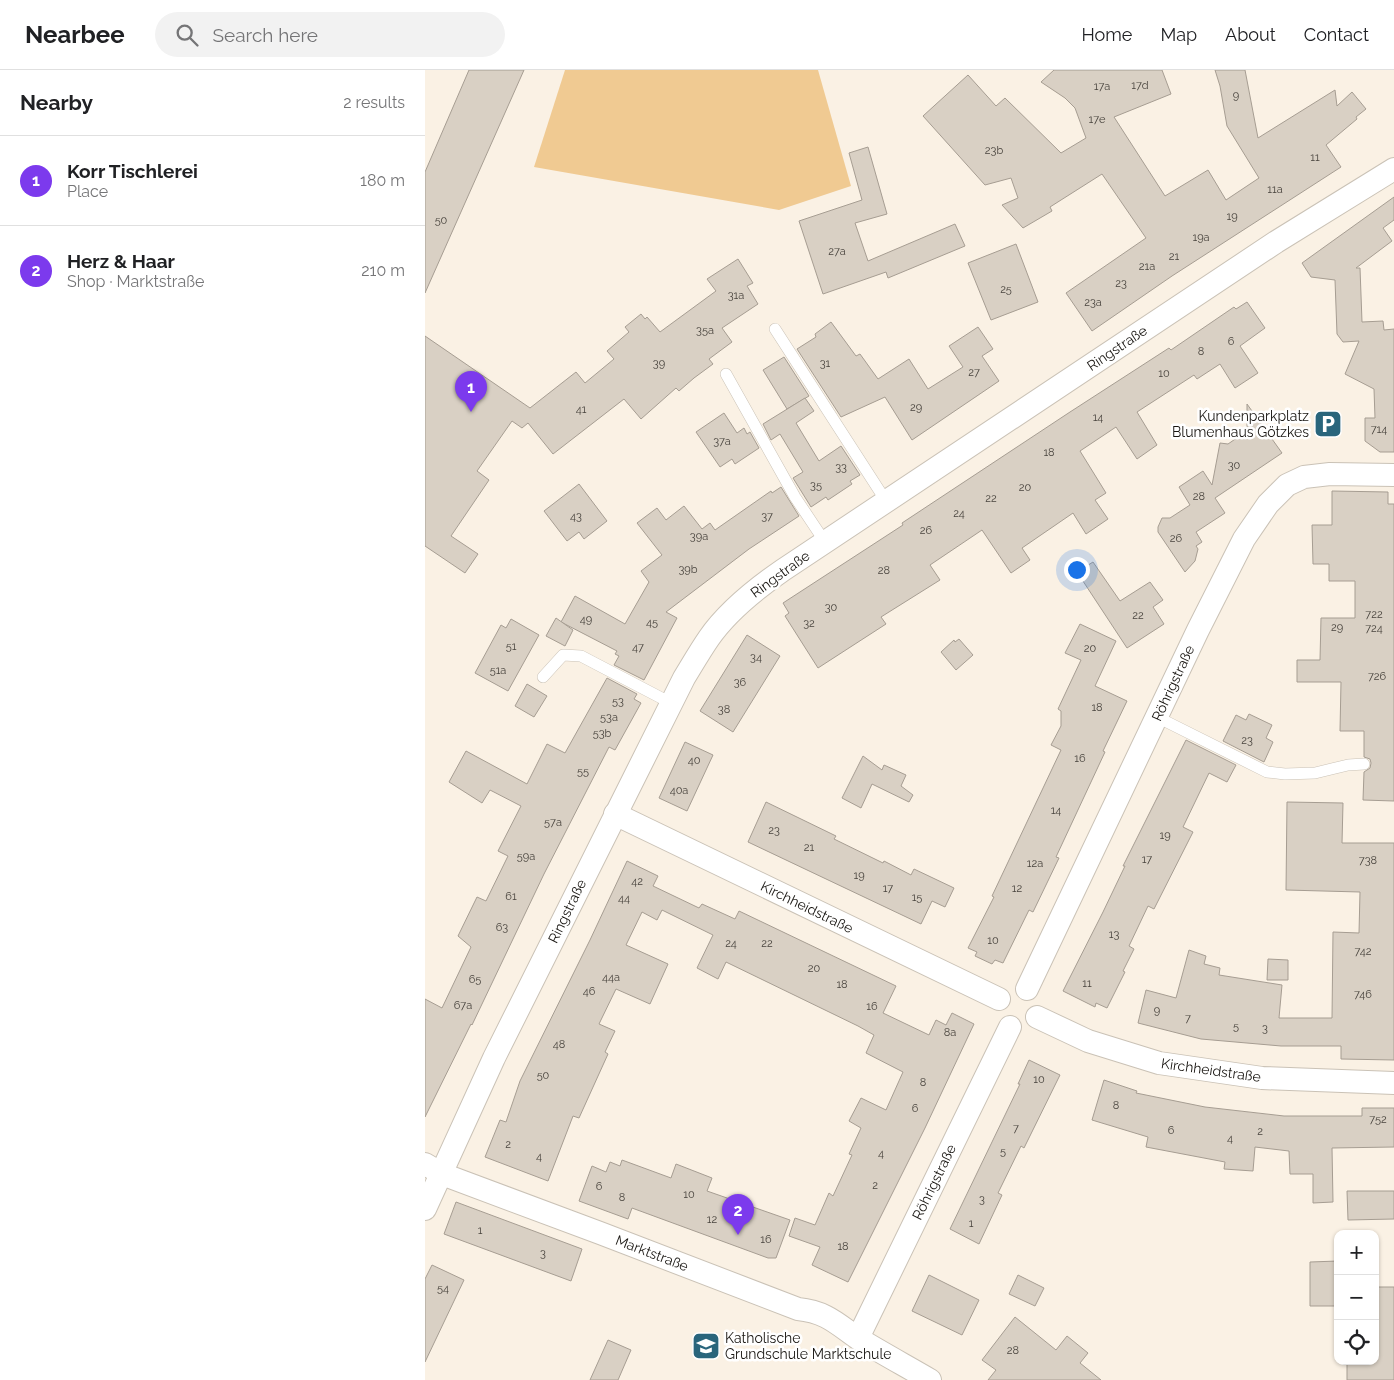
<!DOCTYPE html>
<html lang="en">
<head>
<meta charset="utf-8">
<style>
  :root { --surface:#fff; --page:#f2f2f2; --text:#202124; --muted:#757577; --line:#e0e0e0; --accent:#7c3aed }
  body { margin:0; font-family:Raleway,sans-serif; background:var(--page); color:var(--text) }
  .controls { position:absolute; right:15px; bottom:15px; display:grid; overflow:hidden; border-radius:10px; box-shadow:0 1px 4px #0004 }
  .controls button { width:45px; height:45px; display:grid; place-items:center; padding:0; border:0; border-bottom:1px solid var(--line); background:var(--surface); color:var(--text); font:25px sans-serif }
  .you { position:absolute; left:651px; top:499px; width:18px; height:18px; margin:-12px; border:4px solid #fff; border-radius:50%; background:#1a73e8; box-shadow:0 0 0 8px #1a73e833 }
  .badge { display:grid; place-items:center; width:32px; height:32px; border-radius:50%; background:var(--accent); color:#fff; font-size:16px; font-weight:700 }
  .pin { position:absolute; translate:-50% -41px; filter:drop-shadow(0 1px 2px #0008) }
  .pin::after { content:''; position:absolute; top:26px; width:18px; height:15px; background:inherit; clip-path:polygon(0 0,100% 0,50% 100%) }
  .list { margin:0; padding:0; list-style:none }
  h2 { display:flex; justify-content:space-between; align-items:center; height:65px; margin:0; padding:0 20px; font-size:21px }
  h2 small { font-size:16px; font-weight:400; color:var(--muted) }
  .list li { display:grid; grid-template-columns:32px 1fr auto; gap:15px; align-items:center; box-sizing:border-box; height:90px; padding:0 20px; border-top:1px solid var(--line) }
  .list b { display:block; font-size:19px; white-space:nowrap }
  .list p { margin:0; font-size:16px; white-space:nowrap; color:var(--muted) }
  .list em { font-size:16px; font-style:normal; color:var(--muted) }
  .icon { flex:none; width:28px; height:28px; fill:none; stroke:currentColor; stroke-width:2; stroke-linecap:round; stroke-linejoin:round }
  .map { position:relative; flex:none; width:969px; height:1310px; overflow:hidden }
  header { display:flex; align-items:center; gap:30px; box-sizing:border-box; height:70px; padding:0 25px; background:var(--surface); border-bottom:1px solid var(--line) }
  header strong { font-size:24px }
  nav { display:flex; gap:28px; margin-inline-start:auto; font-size:18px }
  .search { width:350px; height:45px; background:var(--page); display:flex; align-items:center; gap:12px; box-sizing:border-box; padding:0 18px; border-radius:28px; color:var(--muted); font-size:19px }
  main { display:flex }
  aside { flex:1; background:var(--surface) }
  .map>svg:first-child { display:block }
  .green { fill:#f0ca92 }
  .building { fill:#d9d0c4; stroke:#a69d92 }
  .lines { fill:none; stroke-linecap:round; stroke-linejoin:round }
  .lane-casing { stroke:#cac2b6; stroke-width:12 }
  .street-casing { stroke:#cac2b6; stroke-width:24 }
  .lane { stroke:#fff; stroke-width:11 }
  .street { stroke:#fff; stroke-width:22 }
  .labels { text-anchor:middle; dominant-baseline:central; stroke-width:5; stroke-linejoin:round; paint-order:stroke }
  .number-label { font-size:11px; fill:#49443e }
  .street-label { font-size:14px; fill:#191612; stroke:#fff }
  .poi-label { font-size:14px; fill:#191612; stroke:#fff; text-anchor:end }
</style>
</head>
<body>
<header>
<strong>Nearbee</strong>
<div class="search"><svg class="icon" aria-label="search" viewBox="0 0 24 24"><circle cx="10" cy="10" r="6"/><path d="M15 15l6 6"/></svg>Search here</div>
<nav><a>Home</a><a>Map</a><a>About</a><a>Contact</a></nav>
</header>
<main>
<aside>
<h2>Nearby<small>2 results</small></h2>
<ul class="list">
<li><span class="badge">1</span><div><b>Korr Tischlerei</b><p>Place</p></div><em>180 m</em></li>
<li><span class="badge">2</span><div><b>Herz &amp; Haar</b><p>Shop · Marktstraße</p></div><em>210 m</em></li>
</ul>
</aside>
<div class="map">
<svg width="969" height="1310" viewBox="0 0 969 1310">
  <rect width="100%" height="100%" fill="#faf1e4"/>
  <path class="green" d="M140,0H393L426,116L354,140L109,97Z"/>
  <g class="building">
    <path d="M44,0H99L0,223V102Z"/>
    <path d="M629,0H737L746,24L689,47L740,126L783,100L801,130L834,108L802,56L795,16L790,0H820L833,68L910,20L912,36L927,22L941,39L931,47L932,49L901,75L916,97L747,206L667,261L641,223L721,168L677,104L625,137L627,141L598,158L577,135L593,128L586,108L560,115L498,46L543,5L571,36L580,28L636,83L661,68L650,38L640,28L616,12Z"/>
    <path d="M443,77L462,144L430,153L443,191L530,154L540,176L463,208L461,202L398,224L374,151L437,130L424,83Z"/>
    <path d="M969,127V150L958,158L967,171L931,198H935L937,252L958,251L959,260L969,259V382H955L940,371V348H950L949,319L920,304L934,271L918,272L912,264L910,210L886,207L877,193Z"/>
    <path d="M591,174L613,232L566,250L543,193Z"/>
    <path d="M313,189L328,213L322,216L333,234L297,258L307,272L284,289L288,294L269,308L254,321L251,318L216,349L199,329L128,384L103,353L97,358L87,351L52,401L64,410L26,466L53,484L40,503L0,476V266L105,338L151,302L160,313L189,289L182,281L204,262L200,257L216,244L220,249L222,247L235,262L291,221L282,209Z"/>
    <path d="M822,232L840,258L815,276L833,303L810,318L795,294L772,309L769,305L712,342L732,375L712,389L691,357L655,381L681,423L670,430L683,449L661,464L648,443L597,478L605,490L586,503L557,460L505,495L515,510L456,547L461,554L393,598L360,546L364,543L358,533L478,455L477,453L645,342L744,278L746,280L809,237L811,239Z"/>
    <path d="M406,252L431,286L435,284L453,309L484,289L503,319L538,297L524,276L553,257L568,279L557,286L574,311L487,370L460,327L416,347L372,279L391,267L390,264Z"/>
    <path d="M359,287L384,326L362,339L338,300Z"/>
    <path d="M380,328L389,341L371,353L394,391L416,376L435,405L425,411L427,414L403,430L401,427L386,437L368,408L378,402L355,364L346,370L338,354Z"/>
    <path d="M822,334L857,383L790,428L800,443L771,462L777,472L771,476L773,479L770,491L760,502L733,462V457L737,448H745L765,435L754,417L778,401L787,415L795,373L803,374L822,361Z"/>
    <path d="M299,343L312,363L319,358L322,364L325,362L334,378L310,394L307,389L295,397L271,362Z"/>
    <path d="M154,414L182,451L159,469L154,462L142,471L119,441Z"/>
    <path d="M356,417L374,446L324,479L241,542L252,548L219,610L189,595L194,586L190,584L192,581L136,552L150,526L200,554L224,512L216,501L237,485L212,453L232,438L241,450L259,436L277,459L285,453L290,460L346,421L347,423Z"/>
    <path d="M907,421L963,422V434H969V731L938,730L939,702L945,698L946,693L945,689L939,687V661H915L916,612H872V590H895L896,548H930V511H904V494H888L887,455H907Z"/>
    <path d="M668,492L695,531L725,512L738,530L728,537L739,554L702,578L652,502Z"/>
    <path d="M131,548L148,560L140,576L121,566Z"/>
    <path d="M86,549L114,565L83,621L50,603L76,555L81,558Z"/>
    <path d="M655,554L691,571L670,616L702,631L678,681L680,682L631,787L634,788L608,842L604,840L578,893L570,890L567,894L550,886L552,882L543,878L569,827L567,826L636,680L626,675L636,656V641L633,639L656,590L640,583Z"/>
    <path d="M322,565L355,586L308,662L275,641Z"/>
    <path d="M534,569L548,585L531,600L516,582L529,570L530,572Z"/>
    <path d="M182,608L212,624L209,629L216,633L190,680L184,677L119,804L47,955L46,954L0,1047V929L17,938L46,877L33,866L52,827L61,831L83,786L73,781L96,736L65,720L57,733L24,712L41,681L102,714L122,674L140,683Z"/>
    <path d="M102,614L122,626L109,647L90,636Z"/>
    <path d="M824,644L847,655L841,668L848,672L839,692L798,671L811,645L821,650Z"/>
    <path d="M761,670L811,695L802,712L784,703L758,757L768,762L729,839L723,836L704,876L709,879L698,901L700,902L682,938L671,933L670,937L638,921L678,842L700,796H698Z"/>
    <path d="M260,672L288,685L262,741L234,728Z"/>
    <path d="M438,686L457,700L459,695L481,705L476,716L488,725L484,732L447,714L436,738L417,728Z"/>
    <path d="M341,732L411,766L409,769L458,793L459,791L486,805L489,799L529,818L520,837L507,831L496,854L323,772Z"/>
    <path d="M862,732L918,733L917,773H969V990L916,989V976H856L776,969L713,953L721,920L751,928L764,880L781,886L779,894L795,898L794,905L857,915L854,948H907L908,862L934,863L935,822L861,820Z"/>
    <path d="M202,791L233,806L228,816L274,838L277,834L310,849L314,841L471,916L458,943L504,965L511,950L521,955L527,943L549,954L500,1058L423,1212L387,1195L395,1177L364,1166L370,1148L390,1155L404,1123L408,1126L427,1085L424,1084L436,1058L424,1051L436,1028L461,1040L478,1002L441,983L449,965L433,956L301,892L293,909L272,898L288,865L237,840L232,850L217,842L201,875L243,894L225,934L191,919L174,954L190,961L180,982L183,984L154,1048L148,1046L123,1111L60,1087L75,1050L81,1052L95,1011L165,870Z"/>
    <path d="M843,889L863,890V910H842Z"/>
    <path d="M604,990L635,1005L599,1078L596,1076L573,1123L577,1125L554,1174L525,1159L595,1014H593Z"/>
    <path d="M679,1010L712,1021L711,1023L780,1037L859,1046H937V1038H969V1077L907,1078L908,1132L888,1133V1104H865L864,1081L830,1077L828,1101L799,1099L800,1092L721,1077L723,1067L667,1050Z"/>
    <path d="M197,1090L246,1108L251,1094L287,1108L282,1121L365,1150L351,1188H343L207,1138L203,1149L154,1131L167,1096L181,1102L185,1092L195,1096Z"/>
    <path d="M922,1121H969V1149L923,1150Z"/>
    <path d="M31,1132L157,1179L146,1211L19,1164Z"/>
    <path d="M913,1191V1236H885V1192Z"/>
    <path d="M7,1195L39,1210L0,1292V1209Z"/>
    <path d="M504,1205L554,1230L537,1265L487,1241Z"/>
    <path d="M593,1205L619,1218L610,1236L584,1224Z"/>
    <path d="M950,1217H969V1310H922V1291H950Z"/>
    <path d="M590,1247L631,1280L642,1266L663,1283L655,1293L676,1310H563L571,1300L557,1290Z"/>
    <path d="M183,1270L206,1280L193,1310H165Z"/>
  </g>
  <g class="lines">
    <defs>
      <g id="lane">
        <path d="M350,259L461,431"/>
        <path d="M301,304L370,427L400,472"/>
        <path d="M118,607L138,585L156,586L246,633"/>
        <path d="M732,647L842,702L860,704L890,703L923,695L939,694"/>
      </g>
      <g id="street">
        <path d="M190,744L574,929"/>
        <path d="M602,919L773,560L819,469L843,434L862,415L879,407L905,404L969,405"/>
        <path d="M612,947L663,971L734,993L837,1008L969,1013"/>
        <path d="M0,1094L17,1104L175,1163L373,1239C402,1242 412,1254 434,1269C457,1283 481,1296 505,1310"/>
        <path d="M0,1139L69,988L259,608C267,595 275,581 284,568C302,542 332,518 358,500L851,172L969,99"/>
        <path d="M433,1268L585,957"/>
      </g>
    </defs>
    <use href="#lane" class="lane-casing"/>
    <use href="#street" class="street-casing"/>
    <use href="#lane" class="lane"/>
    <use href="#street" class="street"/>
  </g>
  <defs>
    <symbol id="parking-square" viewBox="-11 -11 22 22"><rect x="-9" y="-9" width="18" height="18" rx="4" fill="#29657c" stroke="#fff"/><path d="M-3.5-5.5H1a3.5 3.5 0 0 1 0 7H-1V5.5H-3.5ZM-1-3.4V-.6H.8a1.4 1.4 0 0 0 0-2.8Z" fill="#fff"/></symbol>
    <symbol id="school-square" viewBox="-11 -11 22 22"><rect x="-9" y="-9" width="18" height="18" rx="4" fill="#29657c" stroke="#fff"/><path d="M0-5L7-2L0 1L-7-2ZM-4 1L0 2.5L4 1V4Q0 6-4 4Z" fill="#fff"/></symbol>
  </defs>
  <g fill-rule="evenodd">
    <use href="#parking-square" x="887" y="338" width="32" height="32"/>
    <use href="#school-square" x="265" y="1260" width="32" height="32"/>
  </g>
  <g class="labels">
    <g class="number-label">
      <text x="715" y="15">17d</text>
      <text x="677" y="16">17a</text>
      <text x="811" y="25">9</text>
      <text x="672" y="49">17e</text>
      <text x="569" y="80">23b</text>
      <text x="890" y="87">11</text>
      <text x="850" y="119">11a</text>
      <text x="807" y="146">19</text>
      <text x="16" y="150">50</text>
      <text x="776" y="167">19a</text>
      <text x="412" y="181">27a</text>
      <text x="749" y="186">21</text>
      <text x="722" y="196">21a</text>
      <text x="696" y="213">23</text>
      <text x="581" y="219">25</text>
      <text x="311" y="225">31a</text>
      <text x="668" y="232">23a</text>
      <text x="280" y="260">35a</text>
      <text x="806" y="271">6</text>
      <text x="776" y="281">8</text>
      <text x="234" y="293">39</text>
      <text x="400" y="293">31</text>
      <text x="549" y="302">27</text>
      <text x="739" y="303">10</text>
      <text x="491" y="337">29</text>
      <text x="156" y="339">41</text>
      <text x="673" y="347">14</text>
      <text x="954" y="359">714</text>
      <text x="297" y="371">37a</text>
      <text x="624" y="382">18</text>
      <text x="809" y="395">30</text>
      <text x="416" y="397">33</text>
      <text x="391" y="415">35</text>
      <text x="600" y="417">20</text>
      <text x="774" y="426">28</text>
      <text x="566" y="428">22</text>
      <text x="534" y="443">24</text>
      <text x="151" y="446">43</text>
      <text x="342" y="446">37</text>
      <text x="501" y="460">26</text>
      <text x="274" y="466">39a</text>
      <text x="751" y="468">26</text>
      <text x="263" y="499">39b</text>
      <text x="459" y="500">28</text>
      <text x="406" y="537">30</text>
      <text x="949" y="544">722</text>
      <text x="713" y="545">22</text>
      <text x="161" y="549">49</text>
      <text x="227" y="552">45</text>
      <text x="384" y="553">32</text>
      <text x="912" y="557">29</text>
      <text x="949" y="558">724</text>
      <text x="86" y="576">51</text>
      <text x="213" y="577">47</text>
      <text x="665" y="578">20</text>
      <text x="331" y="587">34</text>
      <text x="73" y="600">51a</text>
      <text x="952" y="606">726</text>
      <text x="315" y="612">36</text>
      <text x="193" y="631">53</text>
      <text x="672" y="637">18</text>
      <text x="299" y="639">38</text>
      <text x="184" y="647">53a</text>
      <text x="177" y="663">53b</text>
      <text x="822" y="670">23</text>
      <text x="655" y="688">16</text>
      <text x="269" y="690">40</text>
      <text x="158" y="701">55</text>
      <text x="254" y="720">40a</text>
      <text x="631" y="740">14</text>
      <text x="128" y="752">57a</text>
      <text x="349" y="760">23</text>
      <text x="740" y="765">19</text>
      <text x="384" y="777">21</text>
      <text x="101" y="786">59a</text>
      <text x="722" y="789">17</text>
      <text x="943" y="790">738</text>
      <text x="610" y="793">12a</text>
      <text x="434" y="805">19</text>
      <text x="212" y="811">42</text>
      <text x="463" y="818">17</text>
      <text x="592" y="818">12</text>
      <text x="86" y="826">61</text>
      <text x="492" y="827">15</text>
      <text x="199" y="828">44</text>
      <text x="77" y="857">63</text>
      <text x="689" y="864">13</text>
      <text x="568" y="870">10</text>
      <text x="306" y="873">24</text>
      <text x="342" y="873">22</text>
      <text x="938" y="881">742</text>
      <text x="389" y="898">20</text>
      <text x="186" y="907">44a</text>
      <text x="50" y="909">65</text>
      <text x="662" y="913">11</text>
      <text x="417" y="914">18</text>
      <text x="164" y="921">46</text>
      <text x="938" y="924">746</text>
      <text x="38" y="935">67a</text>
      <text x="447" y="936">16</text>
      <text x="732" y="940">9</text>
      <text x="763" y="948">7</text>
      <text x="811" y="956">5</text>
      <text x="840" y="958">3</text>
      <text x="525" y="962">8a</text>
      <text x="134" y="974">48</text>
      <text x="118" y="1005">50</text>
      <text x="614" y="1009">10</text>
      <text x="498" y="1012">8</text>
      <text x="691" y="1035">8</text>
      <text x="490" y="1038">6</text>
      <text x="953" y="1049">752</text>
      <text x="591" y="1058">7</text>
      <text x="746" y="1060">6</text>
      <text x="835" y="1061">2</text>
      <text x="805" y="1068">4</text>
      <text x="83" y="1074">2</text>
      <text x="578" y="1081">5</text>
      <text x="456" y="1083">4</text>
      <text x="114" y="1086">4</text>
      <text x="450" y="1115">2</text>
      <text x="174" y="1116">6</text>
      <text x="264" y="1124">10</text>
      <text x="197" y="1127">8</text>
      <text x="557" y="1129">3</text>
      <text x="287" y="1149">12</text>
      <text x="546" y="1153">1</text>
      <text x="55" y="1160">1</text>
      <text x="341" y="1169">16</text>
      <text x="418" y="1176">18</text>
      <text x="118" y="1183">3</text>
      <text x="18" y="1218">54</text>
      <text x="588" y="1280">28</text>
    </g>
    <g class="street-label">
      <text transform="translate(692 278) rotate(-34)">Ringstraße</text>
      <text transform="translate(355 504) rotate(-36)">Ringstraße</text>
      <text transform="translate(748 613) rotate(-65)">Röhrigstraße</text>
      <text transform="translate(382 837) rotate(26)">Kirchheidstraße</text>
      <text transform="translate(142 841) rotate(-64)">Ringstraße</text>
      <text transform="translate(786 1000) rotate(8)">Kirchheidstraße</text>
      <text transform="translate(509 1112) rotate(-64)">Röhrigstraße</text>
      <text transform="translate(227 1183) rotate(21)">Marktstraße</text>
    </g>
    <g class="poi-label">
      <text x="884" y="346">Kundenparkplatz<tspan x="884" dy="16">Blumenhaus Götzkes</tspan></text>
      <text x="300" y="1268" text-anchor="start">Katholische<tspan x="300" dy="16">Grundschule Marktschule</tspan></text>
    </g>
  </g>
</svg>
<div class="controls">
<button>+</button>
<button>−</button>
<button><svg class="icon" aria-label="locate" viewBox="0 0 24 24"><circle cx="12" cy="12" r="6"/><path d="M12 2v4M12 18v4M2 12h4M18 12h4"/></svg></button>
</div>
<div class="you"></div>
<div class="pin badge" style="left:46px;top:342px">1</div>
<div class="pin badge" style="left:313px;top:1165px">2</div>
</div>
</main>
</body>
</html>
